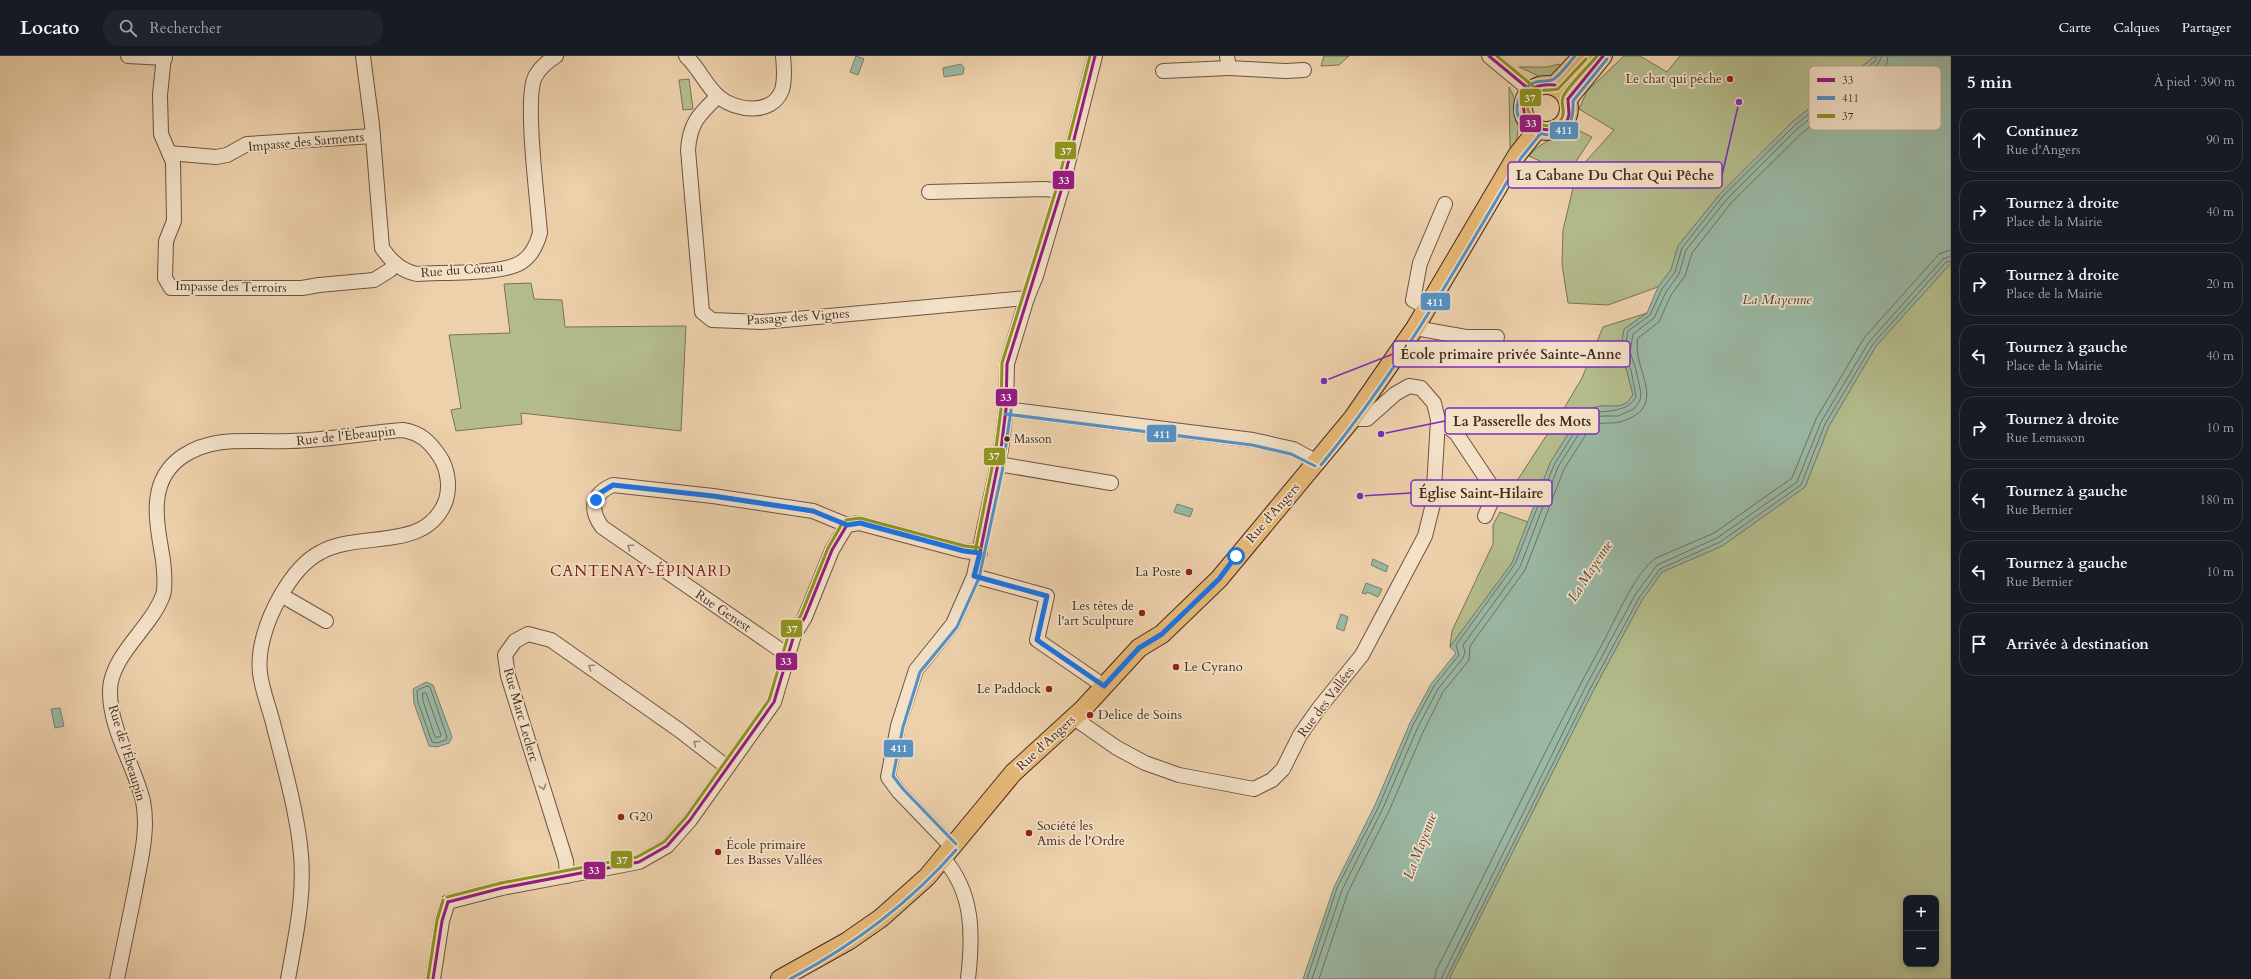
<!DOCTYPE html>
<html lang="fr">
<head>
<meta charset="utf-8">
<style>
  :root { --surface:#171b24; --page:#20242c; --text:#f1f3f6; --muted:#9ea1a6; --line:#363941 }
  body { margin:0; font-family:Cardo,serif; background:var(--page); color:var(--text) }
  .controls { position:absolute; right:12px; bottom:12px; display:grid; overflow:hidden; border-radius:8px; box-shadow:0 2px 10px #0003 }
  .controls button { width:36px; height:36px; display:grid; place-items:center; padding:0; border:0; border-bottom:1px solid var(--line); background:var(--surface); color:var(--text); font:20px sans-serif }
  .stop { position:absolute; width:12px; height:12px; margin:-9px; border:3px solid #1a73e8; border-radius:50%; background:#fff }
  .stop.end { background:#1a73e8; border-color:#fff; box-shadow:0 1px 4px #0008 }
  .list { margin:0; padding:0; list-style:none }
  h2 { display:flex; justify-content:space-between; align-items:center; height:52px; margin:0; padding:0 16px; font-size:17px }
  h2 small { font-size:13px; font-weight:400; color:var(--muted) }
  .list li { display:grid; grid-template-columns:26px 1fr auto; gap:12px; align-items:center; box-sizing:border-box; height:64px; margin:0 8px 8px; padding:0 8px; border:1px solid var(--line); border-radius:16px }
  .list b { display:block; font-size:15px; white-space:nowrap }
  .list p { margin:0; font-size:13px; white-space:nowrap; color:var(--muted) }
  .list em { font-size:13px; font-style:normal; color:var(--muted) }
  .icon { flex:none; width:22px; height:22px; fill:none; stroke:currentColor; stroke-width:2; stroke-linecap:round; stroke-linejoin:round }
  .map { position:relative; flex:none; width:1951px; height:923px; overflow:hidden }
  header { display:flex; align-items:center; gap:24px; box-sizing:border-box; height:56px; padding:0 20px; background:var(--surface); border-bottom:1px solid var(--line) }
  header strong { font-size:19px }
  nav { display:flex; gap:22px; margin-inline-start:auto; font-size:14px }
  .search { width:280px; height:36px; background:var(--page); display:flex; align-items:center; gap:10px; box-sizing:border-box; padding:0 14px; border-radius:16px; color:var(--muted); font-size:15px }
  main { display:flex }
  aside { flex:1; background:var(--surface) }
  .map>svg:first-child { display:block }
  .green { fill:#b4bc8c; stroke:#7c7255; fill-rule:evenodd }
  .water { fill:#9ab8a4; stroke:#787f6e }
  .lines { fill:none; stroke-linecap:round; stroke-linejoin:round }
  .shore { stroke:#6f7061; stroke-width:1 }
  .minor-casing { stroke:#6e5341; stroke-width:16 }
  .major-casing { stroke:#44291e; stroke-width:20 }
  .minor { stroke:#f3e1c8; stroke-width:14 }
  .major { stroke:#e6b876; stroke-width:18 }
  .bus-1-casing { stroke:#f3e1c8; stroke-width:6 }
  .bus-2-casing { stroke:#f3e1c8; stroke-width:6 }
  .bus-3-casing { stroke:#f3e1c8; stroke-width:6 }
  .bus-1 { stroke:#951b81; stroke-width:3 }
  .bus-2 { stroke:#5691c4; stroke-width:3 }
  .bus-3 { stroke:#8f931f; stroke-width:3 }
  .oneway { stroke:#9c8573 }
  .route { stroke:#1a73e8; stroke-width:5 }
  .poi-dot { fill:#8f2418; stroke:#f3e1c8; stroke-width:1.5 }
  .bus-dot { fill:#44291e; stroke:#f3e1c8; stroke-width:1.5 }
  .labels { text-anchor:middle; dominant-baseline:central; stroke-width:3.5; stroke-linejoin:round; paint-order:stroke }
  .bus-label { font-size:12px; fill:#44291e; stroke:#f3e1c8; text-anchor:start }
  .poi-label { font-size:13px; fill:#44291e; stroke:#f3e1c8; text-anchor:start }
  .street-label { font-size:13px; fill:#44291e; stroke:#f3e1c8 }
  .water-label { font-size:14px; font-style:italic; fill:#554639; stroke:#f3e1c8 }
  .quarter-label { font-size:15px; letter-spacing:1px; fill:#7a1f14; stroke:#f3e1c8 }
  .key { fill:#f3e1c8; stroke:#beaa95; stroke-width:1 }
  .key-label { font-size:11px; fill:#44291e }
  .leader { fill:none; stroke:#7b2cbf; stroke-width:1.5 }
  .callout-dot { fill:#7b2cbf; stroke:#f3e1c8; stroke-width:1.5 }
  .callout { fill:#f3e1c8; stroke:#7b2cbf; stroke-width:1.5 }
  .callout-label { font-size:14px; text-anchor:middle; font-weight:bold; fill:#44291e }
  .line-badge { stroke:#f3e1c8; stroke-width:1.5 }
  .badge-label { font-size:11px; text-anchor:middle; font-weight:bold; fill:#fff }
</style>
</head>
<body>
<header>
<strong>Locato</strong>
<div class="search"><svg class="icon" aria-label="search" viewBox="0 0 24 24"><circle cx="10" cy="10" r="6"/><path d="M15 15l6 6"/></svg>Rechercher</div>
<nav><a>Carte</a><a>Calques</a><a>Partager</a></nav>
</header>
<main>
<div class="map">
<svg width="1951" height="923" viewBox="0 0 1951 923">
  <rect width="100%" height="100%" fill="#edd1ab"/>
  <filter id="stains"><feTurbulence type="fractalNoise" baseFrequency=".005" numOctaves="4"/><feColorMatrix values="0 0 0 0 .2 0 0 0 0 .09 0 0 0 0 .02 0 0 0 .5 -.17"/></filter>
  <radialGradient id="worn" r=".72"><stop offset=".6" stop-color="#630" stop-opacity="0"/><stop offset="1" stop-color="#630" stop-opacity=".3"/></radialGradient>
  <g class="green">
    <path d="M1324,0H1349L1339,9L1321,10Z"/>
    <path d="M1624,0H1640L1667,16L1680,0H1875L1791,67L1720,138L1678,190L1671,214L1658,231L1608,249L1568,247L1562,208L1563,174L1574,128L1587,104L1614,74L1579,53L1587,35Z"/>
    <path d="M1559,8L1566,14L1553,22L1541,21L1519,11H1547Z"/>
    <path d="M689,23L693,53L683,54L679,24Z"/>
    <path d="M1509,31C1520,51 1521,72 1514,93L1510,91Z"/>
    <path d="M1570,70L1592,81L1568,118L1529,100C1540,85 1557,83 1570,70Z"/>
    <path d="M1951,207V923H1449L1593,635L1642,544L1662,516L1722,490L1805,431L1829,370L1876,290ZM1906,842H1936V908H1906Z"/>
    <path d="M531,227L534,243L562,244L565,271L686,270L681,375L521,357L522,368L456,375L451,354L461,352L449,279L510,277L504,228Z"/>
    <path d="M1647,257L1624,273L1620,297L1627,315L1633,339C1623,354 1616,349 1601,350C1595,351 1588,354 1582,356L1550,407L1543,427L1513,436L1511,434L1563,354L1582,322L1603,271Z"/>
    <path d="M1500,456L1528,466L1512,507L1450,591L1452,575L1493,488V469Z"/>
  </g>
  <g class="water">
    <path d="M856,0L864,3L858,19L850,16Z"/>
    <path d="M1875,0H1951V207L1876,290L1829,370L1805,431L1722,490L1662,516L1642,544L1593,635L1449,923H1303L1334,831L1375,749L1410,667L1431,628L1456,597L1450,591L1512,507L1550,407L1582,356C1588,354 1595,351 1601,350C1616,349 1623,354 1633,339L1627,315L1620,297L1624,273L1647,257L1658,231L1671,214L1678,190L1720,138L1791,67Z"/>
    <path d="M961,8L964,12L963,18L944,21L943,12Z"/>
    <path d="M1177,448L1193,453L1190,461L1174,456Z"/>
    <path d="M1373,503L1388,510L1386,516L1371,509Z"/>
    <path d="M1366,527L1382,533L1378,541L1367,536L1366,538L1362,537Z"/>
    <path d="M1341,558L1348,561L1344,575L1336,572Z"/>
    <path d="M426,626L433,629L452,681L449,687L437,691L429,690L414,647L413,633Z"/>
    <path d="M60,652L64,670L55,672L51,653Z"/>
  </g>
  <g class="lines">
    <g class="shore">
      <path d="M427,630L430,631L447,681L446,684L437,687L432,686L418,646L417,635Z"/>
      <path d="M423,637H426L441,679L440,681H435L423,645Z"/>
      <path d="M1307,923L1337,832L1379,750L1413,669L1434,630L1459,599L1456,589L1515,508L1554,409L1585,359C1603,353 1625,359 1636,341L1631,314L1624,297L1628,275L1650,259L1662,233L1675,216L1682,192L1723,140L1794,70L1875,5L1877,0"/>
      <path d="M1312,923L1342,834L1383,752L1418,671L1438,633L1463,602L1465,596L1463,589L1520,511L1558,411L1588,363L1602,360H1618L1634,353L1640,344L1641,337L1636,314L1630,296L1633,278L1654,262L1666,236L1679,218L1686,194L1727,143L1797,73L1878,8L1882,0"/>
      <path d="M1319,923L1348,836L1389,755L1424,674L1443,636L1469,604L1470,590L1525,514L1564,413L1592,369C1601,366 1611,368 1620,366C1672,350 1631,314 1638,282L1659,266L1671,239L1685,220L1692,197L1731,147L1801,78L1882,13L1887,7L1888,0"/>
      <path d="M1435,923L1436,915C1493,803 1546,690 1606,581C1616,561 1638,513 1656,502L1714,477L1792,422L1816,363L1864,282L1939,198L1951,194"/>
      <path d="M1441,923L1586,630L1635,539L1657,509L1717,482L1797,426L1821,366L1869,286L1943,203L1951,200"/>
      <path d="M1446,923L1590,633L1639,542L1660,513L1720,486L1801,429L1825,368L1873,288L1946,206L1951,205"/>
    </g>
    <defs>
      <g id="minor">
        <path d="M128,0L165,2"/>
        <path d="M164,0L160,39L161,78L173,106L174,165L166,185L165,222L171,232H302L319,229L374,224L390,214L395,207"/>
        <path d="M363,0L372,69L382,192C391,205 401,215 417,218C442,216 506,219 523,205C533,198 537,188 540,177C538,147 524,43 535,21C539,13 548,5 556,0"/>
        <path d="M686,0C699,12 706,30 719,41C736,55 772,60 782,34C785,24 784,10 783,0"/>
        <path d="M1227,0L1229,12L1286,15L1304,14"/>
        <path d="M1489,0L1530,34"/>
        <path d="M1163,15L1229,12"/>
        <path d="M718,40C699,59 690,66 688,94L702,256L712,264L762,266L1027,242"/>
        <path d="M169,97L216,101L227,99L247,88L373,80"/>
        <path d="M929,136L1045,133L1061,135"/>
        <path d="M1426,251L1413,244L1420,207L1445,148"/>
        <path d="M1415,272L1466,281H1497"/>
        <path d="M1006,353L1253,384L1293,393L1317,406"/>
        <path d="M1438,364L1456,377L1494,434L1492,444L1485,460"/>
        <path d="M998,408L1111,427"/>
        <path d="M974,520L1047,540L1037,584L1104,630"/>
        <path d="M281,539L326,565"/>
        <path d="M789,600L602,471C589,453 592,438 613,429L713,440L813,455L847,469L859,467L964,495L980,497"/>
        <path d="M1074,662L1117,692L1145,707L1179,719L1254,733L1272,724L1283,713L1300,679L1319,652L1362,599L1425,480L1433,448L1438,364L1434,347L1421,332L1409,330L1395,338L1367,363H1352"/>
        <path d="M952,791L899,736L888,721L898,670L916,614L953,568L974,520L1001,393L1006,353L1007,308L1027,242L1036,220L1061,135L1095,0"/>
        <path d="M943,802C974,837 973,879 968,923"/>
        <path d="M567,820L566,805L508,620L505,599L515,585L528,578L551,584L679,674L727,711"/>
        <path d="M117,923C123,894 129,864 135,835C140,806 149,775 143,745C134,708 109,673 110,633C112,598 151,572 163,539C166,529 164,514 163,504C157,467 146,425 183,400C216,378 253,387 290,385C327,384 365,377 403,374C421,377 430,386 440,401C448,413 450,431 446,444C427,497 361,474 321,496C303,505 290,523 280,541C268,562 257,592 260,617C262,634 269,651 273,667C283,707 295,748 300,789C306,835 296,878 288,923"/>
        <path d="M433,923L442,865L448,846L502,832L639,806L667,790L690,764L774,646L794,579L805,561L832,494L847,469"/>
      </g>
      <g id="major">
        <circle cx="1546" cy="52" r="23"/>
        <path d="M1555,29L1582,0"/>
        <path d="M1568,43L1603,0"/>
        <path d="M780,923L848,885L881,862L927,821L1013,717L1082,654L1139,592L1162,578L1219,523L1352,363L1415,272L1517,99L1537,74"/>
      </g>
    </defs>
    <use href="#minor" class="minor-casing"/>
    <use href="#major" class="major-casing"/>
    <use href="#minor" class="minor"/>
    <use href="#major" class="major"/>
    <defs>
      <g id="bus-1">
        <path d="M1489,0L1530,34"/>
        <path d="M1555,29C1544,28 1531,29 1526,41C1512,75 1564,85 1569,59C1569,54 1568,48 1568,43"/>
        <path d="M1568,43L1603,0"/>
        <path d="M847,469L859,467L964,495L980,497"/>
        <path d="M980,497L1001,393L1006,353L1007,308L1061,135L1095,0"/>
        <path d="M448,846L502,832L639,806L667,790L690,764L774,646L794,579L805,561L832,494L847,469"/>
        <path d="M433,923L442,865L448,846"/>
      </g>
      <g id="bus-2">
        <path d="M1575,0C1569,7 1562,17 1554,23C1550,26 1539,24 1533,27C1520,33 1511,54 1522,66C1529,74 1537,78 1548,79C1570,79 1574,63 1573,45L1607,3"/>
        <path d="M1005,358L1252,389L1291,398L1315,410"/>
        <path d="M1321,409C1399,314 1459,208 1521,102L1541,77"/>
        <path d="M956,788L903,733L893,720L903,671L920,616L957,571L979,522L1002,416L1011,354"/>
        <path d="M790,923C854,889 908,849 956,794"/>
      </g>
      <g id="bus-3">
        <path d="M1497,0L1533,30"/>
        <path d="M1586,3L1558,33C1551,35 1544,33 1537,36C1511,50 1544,82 1560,65C1567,57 1560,49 1563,41C1567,31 1589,10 1597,0"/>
        <path d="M846,464L860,462L965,490L981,492"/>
        <path d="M975,496L996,392L1001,353L1002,307L1056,134L1090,0"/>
        <path d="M447,841L501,827L637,801L664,786L686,761L769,644L789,577L801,559L828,492L843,466"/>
        <path d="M428,922L437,864L443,844"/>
      </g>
    </defs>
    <use href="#bus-1" class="bus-1-casing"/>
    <use href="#bus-2" class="bus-2-casing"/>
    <use href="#bus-3" class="bus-3-casing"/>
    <use href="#bus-1" class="bus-1"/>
    <use href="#bus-2" class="bus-2"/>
    <use href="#bus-3" class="bus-3"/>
  </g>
  <defs><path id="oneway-chevron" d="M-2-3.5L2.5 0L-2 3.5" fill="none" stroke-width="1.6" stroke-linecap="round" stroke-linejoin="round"/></defs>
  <g class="oneway">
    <use href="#oneway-chevron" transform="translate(630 491) rotate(-145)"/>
    <use href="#oneway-chevron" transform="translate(591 611) rotate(-145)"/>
    <use href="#oneway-chevron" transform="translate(696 687) rotate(-141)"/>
    <use href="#oneway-chevron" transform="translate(543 731) rotate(73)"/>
  </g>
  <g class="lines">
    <path class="route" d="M596,444L600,437L613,429L713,440L813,455L847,469L860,467L964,495L980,497L974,520L1047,540L1037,584L1104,630L1139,592L1162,578L1219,523L1236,500"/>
  </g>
  <g class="poi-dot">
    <circle cx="1730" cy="23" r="4"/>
    <circle cx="1189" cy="516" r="4"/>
    <circle cx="1142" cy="557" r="4"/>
    <circle cx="1176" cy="611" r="4"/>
    <circle cx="1049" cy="633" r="4"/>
    <circle cx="1090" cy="659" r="4"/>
    <circle cx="621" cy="761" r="4"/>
    <circle cx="1029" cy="777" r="4"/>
    <circle cx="718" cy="796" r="4"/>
  </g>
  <circle class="bus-dot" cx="1007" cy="383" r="3.5"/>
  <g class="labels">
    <g class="bus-label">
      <text x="1014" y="383">Masson</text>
    </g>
    <g class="poi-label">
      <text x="1722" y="23" text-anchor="end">Le chat qui pêche</text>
      <text x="1181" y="516" text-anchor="end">La Poste</text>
      <text x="1134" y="550" text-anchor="end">Les têtes de<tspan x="1134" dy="15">l'art Sculpture</tspan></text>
      <text x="1184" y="611">Le Cyrano</text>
      <text x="1041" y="633" text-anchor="end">Le Paddock</text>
      <text x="1098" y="659">Delice de Soins</text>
      <text x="629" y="761">G20</text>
      <text x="1037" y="770">Société les<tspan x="1037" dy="15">Amis de l'Ordre</tspan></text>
      <text x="726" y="789">École primaire<tspan x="726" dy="15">Les Basses Vallées</tspan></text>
    </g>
    <g class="street-label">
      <text transform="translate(306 86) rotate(-5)">Impasse des Sarments</text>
      <text transform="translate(462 214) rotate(-4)">Rue du Côteau</text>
      <text transform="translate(231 231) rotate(1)">Impasse des Terroirs</text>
      <text transform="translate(798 261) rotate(-4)">Passage des Vignes</text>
      <text transform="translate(346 380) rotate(-6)">Rue de l'Ébeaupin</text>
      <text transform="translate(1273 457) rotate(-49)">Rue d'Angers</text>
      <text transform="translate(723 555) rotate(34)">Rue Genest</text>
      <text transform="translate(1326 646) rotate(-53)">Rue des Vallées</text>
      <text transform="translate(521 659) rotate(74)">Rue Marc Leclerc</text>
      <text transform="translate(1046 687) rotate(-43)">Rue d'Angers</text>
      <text transform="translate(127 697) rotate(73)">Rue de l'Ébeaupin</text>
    </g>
    <g class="water-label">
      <text x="1777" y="243">La Mayenne</text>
      <text transform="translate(1590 515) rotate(-57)">La Mayenne</text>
      <text transform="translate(1420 790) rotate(-69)">La Mayenne</text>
    </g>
    <g class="quarter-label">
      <text x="641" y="515">CANTENAY-ÉPINARD</text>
    </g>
  </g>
  <rect x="1809" y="10" width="132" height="64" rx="6" class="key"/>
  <rect x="1817" y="22" width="18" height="4" fill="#951b81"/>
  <rect x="1817" y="40" width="18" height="4" fill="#5691c4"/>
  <rect x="1817" y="58" width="18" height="4" fill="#8f931f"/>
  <g class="key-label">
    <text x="1842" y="28">33</text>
    <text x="1842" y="46">411</text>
    <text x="1842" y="64">37</text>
  </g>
  <path class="leader" d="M1739 46L1722 119M1324 325L1393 298M1381 378L1445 365M1360 440L1411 437"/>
  <g class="callout-dot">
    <circle cx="1739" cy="46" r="4"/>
    <circle cx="1324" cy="325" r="4"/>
    <circle cx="1381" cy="378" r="4"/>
    <circle cx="1360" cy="440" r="4"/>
  </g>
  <g class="callout">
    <rect x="1508" y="106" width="214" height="26" rx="4"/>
    <rect x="1393" y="285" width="237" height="26" rx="4"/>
    <rect x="1445" y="352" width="154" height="26" rx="4"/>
    <rect x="1411" y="424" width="141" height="26" rx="4"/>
  </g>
  <g class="callout-label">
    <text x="1615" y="124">La Cabane Du Chat Qui Pêche</text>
    <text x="1511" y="303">École primaire privée Sainte-Anne</text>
    <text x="1522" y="370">La Passerelle des Mots</text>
    <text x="1481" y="442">Église Saint-Hilaire</text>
  </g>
  <g class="line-badge">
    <rect x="1519" y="32" width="23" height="19" rx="4" fill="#8f931f"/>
    <rect x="1519" y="58" width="23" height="19" rx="4" fill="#951b81"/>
    <rect x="1549" y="65" width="30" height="19" rx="4" fill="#5691c4"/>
    <rect x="1054" y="85" width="23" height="19" rx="4" fill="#8f931f"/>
    <rect x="1052" y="114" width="23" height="20" rx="4" fill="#951b81"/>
    <rect x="1420" y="236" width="31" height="19" rx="4" fill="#5691c4"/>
    <rect x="995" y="332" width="23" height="19" rx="4" fill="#951b81"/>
    <rect x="1146" y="368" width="31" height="19" rx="4" fill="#5691c4"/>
    <rect x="983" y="391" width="23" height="19" rx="4" fill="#8f931f"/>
    <rect x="780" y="563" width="23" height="19" rx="4" fill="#8f931f"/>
    <rect x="775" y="596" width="23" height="19" rx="4" fill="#951b81"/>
    <rect x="883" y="683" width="31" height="19" rx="4" fill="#5691c4"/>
    <rect x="610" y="794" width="23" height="19" rx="4" fill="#8f931f"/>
    <rect x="583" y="805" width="23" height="19" rx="4" fill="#951b81"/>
  </g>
  <g class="badge-label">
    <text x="1530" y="46">37</text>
    <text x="1531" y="71">33</text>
    <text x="1564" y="78">411</text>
    <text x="1066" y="99">37</text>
    <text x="1064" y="128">33</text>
    <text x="1435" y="250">411</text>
    <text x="1006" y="345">33</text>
    <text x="1162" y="382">411</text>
    <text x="994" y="404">37</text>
    <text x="792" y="577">37</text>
    <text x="786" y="609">33</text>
    <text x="899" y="696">411</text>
    <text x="622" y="808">37</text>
    <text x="594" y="818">33</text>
  </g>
  <rect width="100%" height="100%" filter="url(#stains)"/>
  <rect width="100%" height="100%" fill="url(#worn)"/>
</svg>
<div class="controls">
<button>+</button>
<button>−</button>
</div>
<div class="stop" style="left:1236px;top:500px"></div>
<div class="stop end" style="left:596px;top:444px"></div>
</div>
<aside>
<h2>5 min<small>À pied · 390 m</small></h2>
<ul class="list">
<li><svg class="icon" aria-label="ahead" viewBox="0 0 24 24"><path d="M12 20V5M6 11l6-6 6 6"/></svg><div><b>Continuez</b><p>Rue d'Angers</p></div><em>90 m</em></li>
<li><svg class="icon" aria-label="right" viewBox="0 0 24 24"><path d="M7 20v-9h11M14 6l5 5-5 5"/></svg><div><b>Tournez à droite</b><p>Place de la Mairie</p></div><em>40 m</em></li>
<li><svg class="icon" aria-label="right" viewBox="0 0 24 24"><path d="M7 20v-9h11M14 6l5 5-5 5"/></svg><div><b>Tournez à droite</b><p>Place de la Mairie</p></div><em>20 m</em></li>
<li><svg class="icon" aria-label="left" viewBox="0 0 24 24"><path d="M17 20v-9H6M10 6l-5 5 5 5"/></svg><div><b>Tournez à gauche</b><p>Place de la Mairie</p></div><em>40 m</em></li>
<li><svg class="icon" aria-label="right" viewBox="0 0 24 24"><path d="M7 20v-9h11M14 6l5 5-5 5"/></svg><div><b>Tournez à droite</b><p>Rue Lemasson</p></div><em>10 m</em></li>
<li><svg class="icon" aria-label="left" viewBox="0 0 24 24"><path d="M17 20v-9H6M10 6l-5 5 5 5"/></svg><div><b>Tournez à gauche</b><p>Rue Bernier</p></div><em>180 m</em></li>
<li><svg class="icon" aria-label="left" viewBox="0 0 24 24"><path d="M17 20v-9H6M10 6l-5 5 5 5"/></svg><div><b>Tournez à gauche</b><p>Rue Bernier</p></div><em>10 m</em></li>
<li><svg class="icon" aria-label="arrive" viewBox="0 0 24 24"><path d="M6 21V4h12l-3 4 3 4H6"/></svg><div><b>Arrivée à destination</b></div></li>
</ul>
</aside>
</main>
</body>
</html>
